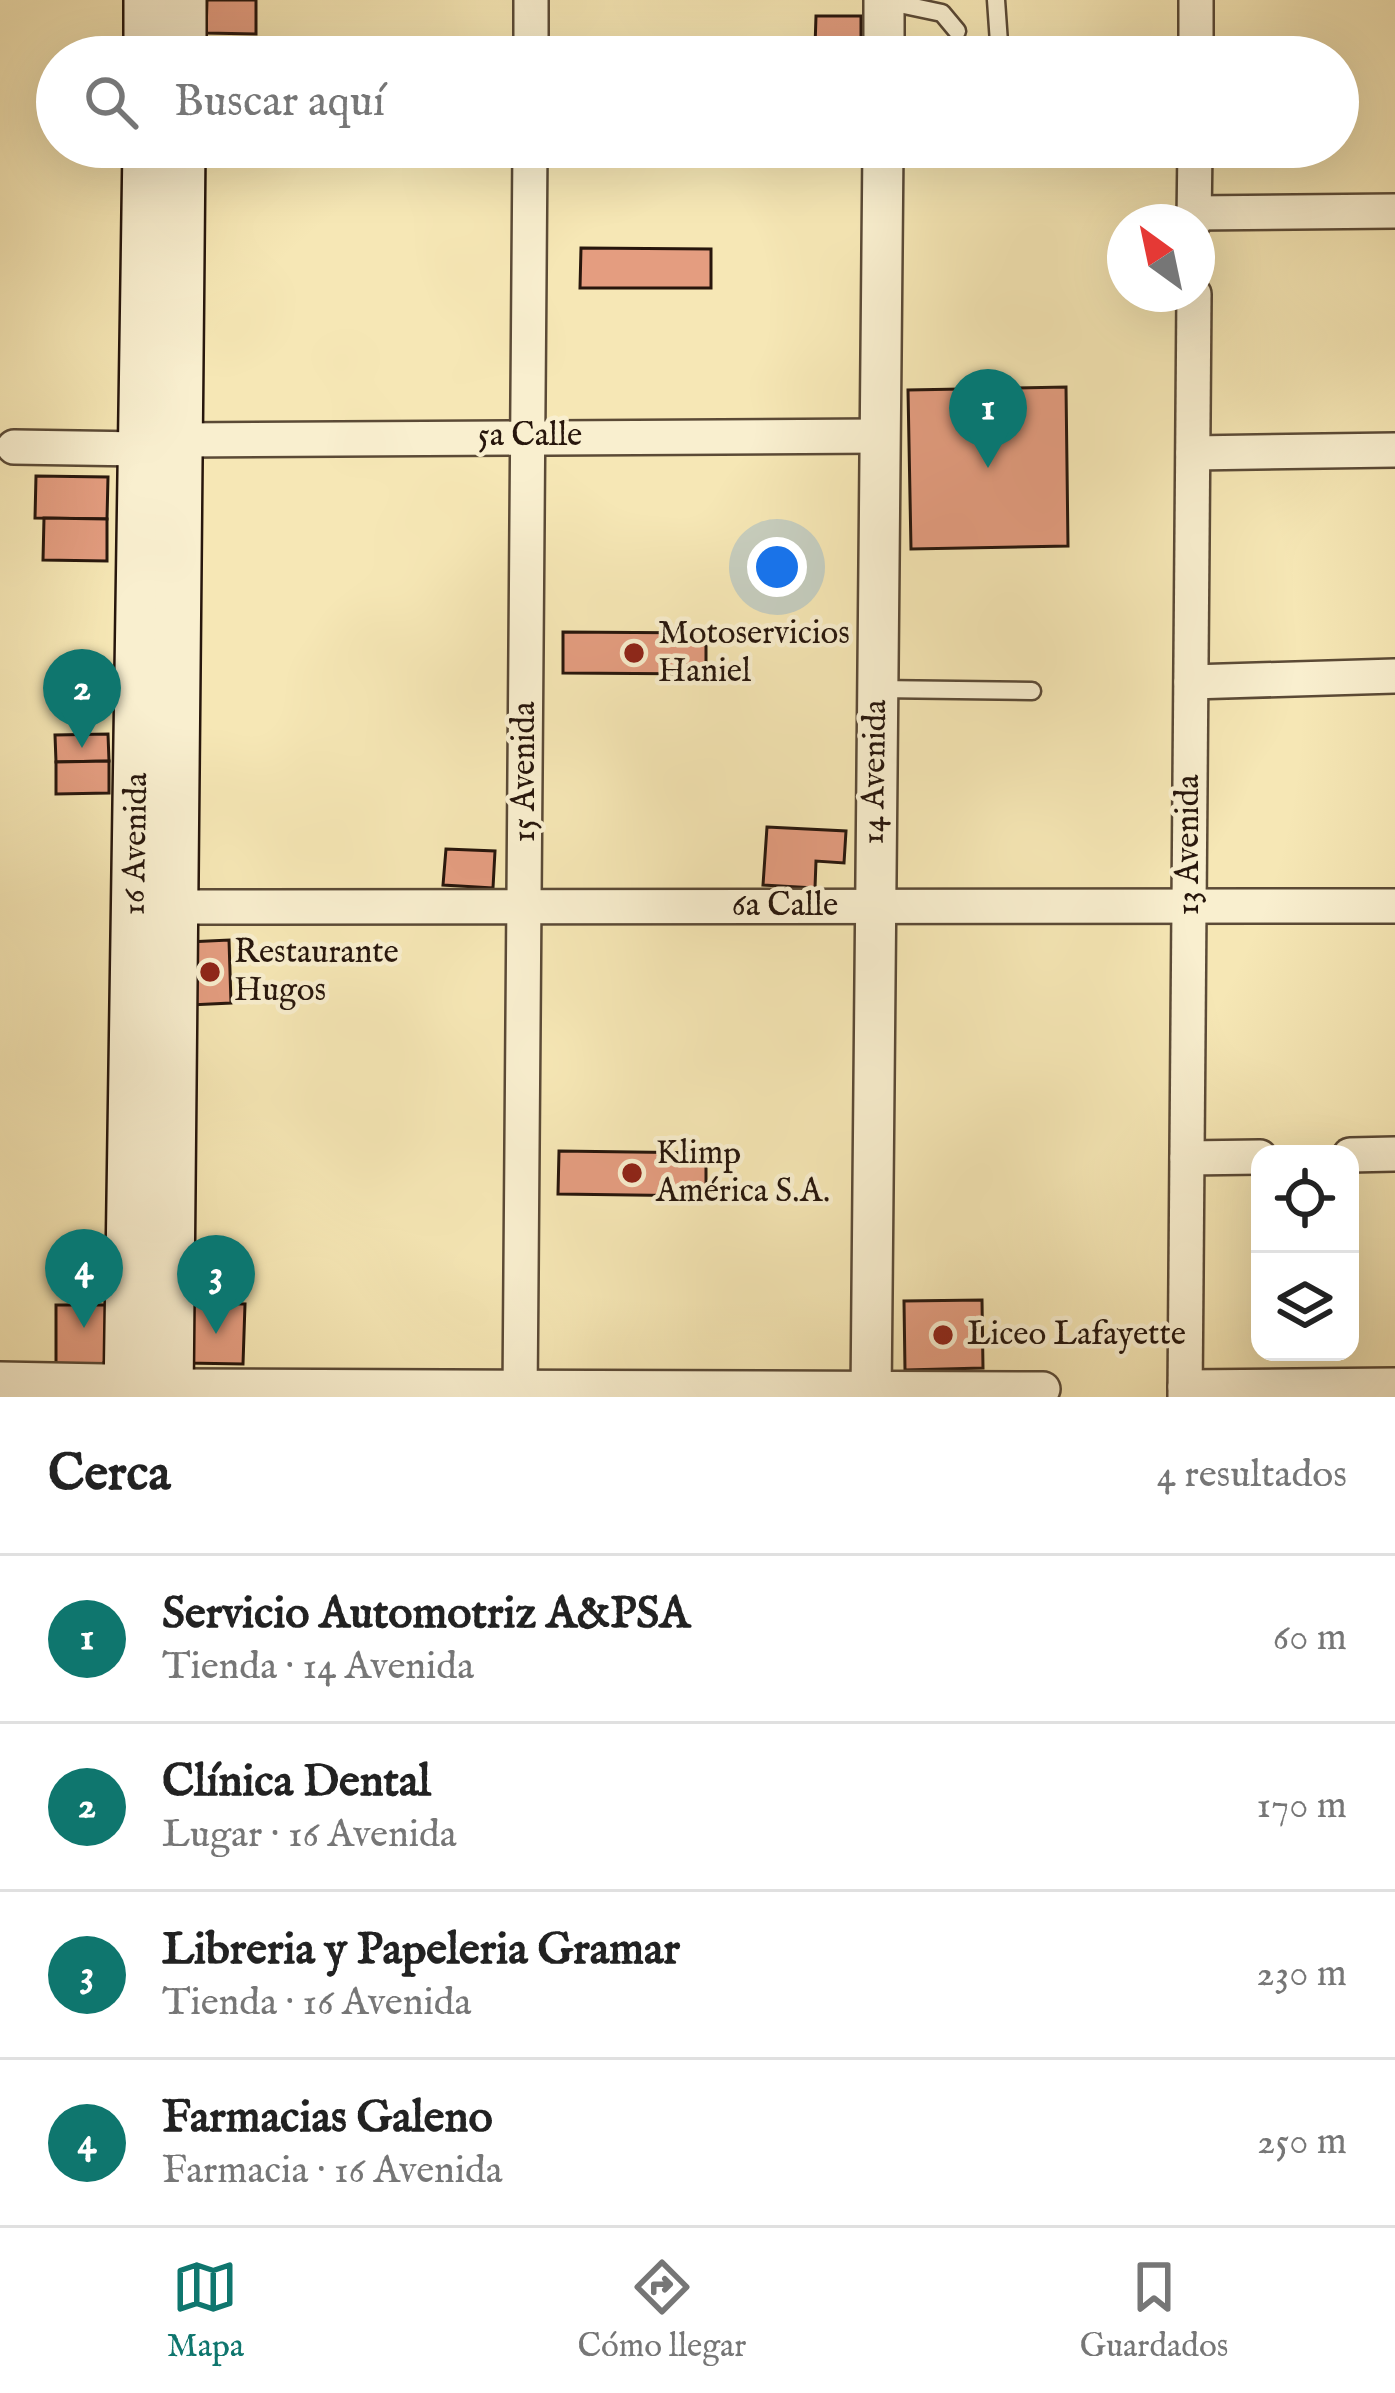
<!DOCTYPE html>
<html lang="es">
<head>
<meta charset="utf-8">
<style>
  :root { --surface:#fff; --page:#f6f6f6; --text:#222; --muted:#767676; --line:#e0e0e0; --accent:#0f766e }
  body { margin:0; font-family:"IM FELL English",serif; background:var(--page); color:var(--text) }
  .controls { position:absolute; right:36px; bottom:36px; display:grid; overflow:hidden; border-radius:24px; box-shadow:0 12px 48px #0002 }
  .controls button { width:108px; height:108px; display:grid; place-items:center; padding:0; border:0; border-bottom:3px solid var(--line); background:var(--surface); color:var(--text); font:60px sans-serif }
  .compass { position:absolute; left:1107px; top:204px; width:108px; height:108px; border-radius:50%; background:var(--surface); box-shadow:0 12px 48px #0002; rotate:327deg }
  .you { position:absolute; left:777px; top:567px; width:42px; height:42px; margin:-30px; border:9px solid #fff; border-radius:50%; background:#1a73e8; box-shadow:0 0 0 18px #1a73e833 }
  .badge { display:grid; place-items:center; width:78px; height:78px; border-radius:50%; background:var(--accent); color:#fff; font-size:39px; font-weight:700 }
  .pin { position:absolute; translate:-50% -99px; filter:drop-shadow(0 3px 6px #0008) }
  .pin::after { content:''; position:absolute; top:63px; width:42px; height:36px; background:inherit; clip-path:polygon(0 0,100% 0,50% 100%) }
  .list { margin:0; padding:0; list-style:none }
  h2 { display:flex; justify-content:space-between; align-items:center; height:156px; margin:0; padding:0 48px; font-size:51px }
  h2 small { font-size:39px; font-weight:400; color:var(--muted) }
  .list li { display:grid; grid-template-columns:78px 1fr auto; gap:36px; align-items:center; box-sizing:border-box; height:168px; padding:0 48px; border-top:3px solid var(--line) }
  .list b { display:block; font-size:45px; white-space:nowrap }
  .list p { margin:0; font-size:39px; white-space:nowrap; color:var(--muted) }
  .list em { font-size:39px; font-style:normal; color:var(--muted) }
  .icon { flex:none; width:66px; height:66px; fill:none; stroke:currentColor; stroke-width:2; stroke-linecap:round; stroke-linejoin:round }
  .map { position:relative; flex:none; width:1395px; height:1397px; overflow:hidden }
  .search { position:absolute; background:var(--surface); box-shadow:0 12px 48px #0002; left:36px; right:36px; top:36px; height:132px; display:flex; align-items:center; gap:30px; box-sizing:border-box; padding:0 42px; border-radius:66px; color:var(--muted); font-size:45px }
  .sheet { height:828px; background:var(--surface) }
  nav { display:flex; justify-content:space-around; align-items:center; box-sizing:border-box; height:168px; border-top:3px solid var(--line); background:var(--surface); font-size:33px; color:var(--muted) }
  nav a { display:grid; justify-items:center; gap:6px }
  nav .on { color:var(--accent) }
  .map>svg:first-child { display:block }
  .building { fill:#e49d80; stroke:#27160c; stroke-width:3 }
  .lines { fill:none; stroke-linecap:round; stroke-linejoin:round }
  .service-casing { stroke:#5b4a36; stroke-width:21 }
  .minor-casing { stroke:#5b4a36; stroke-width:38 }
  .tertiary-casing { stroke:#5b4a36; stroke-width:44 }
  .secondary-casing { stroke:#27160c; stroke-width:50 }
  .service { stroke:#f9efcf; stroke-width:16 }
  .minor { stroke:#f9efcf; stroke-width:33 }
  .tertiary { stroke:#f9efcf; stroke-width:39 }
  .secondary { stroke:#f9efcf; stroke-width:45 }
  .poi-dot { fill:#8f2418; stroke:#f9efcf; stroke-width:4.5 }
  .labels { text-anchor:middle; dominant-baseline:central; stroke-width:9; stroke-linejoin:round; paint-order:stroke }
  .street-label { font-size:33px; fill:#27160c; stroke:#f9efcf }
  .poi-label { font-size:33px; fill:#27160c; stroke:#f9efcf; text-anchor:start }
</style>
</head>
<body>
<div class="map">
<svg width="1395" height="1397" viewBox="0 0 1395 1397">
  <rect width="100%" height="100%" fill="#f6e7b5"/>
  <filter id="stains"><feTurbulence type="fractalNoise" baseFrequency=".00167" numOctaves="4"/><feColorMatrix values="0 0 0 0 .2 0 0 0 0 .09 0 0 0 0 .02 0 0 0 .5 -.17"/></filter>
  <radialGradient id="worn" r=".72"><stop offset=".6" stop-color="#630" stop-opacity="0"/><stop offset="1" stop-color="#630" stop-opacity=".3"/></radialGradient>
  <g class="building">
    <path d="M207,0H256V34L206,33Z"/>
    <path d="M816,16H861V48L815,47Z"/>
    <path d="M581,248L711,249V288H580Z"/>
    <path d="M1066,387L1068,546L911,549L908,390Z"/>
    <path d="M36,476L108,477L107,519L35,518Z"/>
    <path d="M44,518L107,519V561L43,560Z"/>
    <path d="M563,632L706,633V674L563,673Z"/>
    <path d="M108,734L109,761L56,762L55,735Z"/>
    <path d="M109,761V793L56,794V762Z"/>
    <path d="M767,827L846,831L844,863L816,861L815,888L763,885Z"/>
    <path d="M446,849L495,851L493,888L443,885Z"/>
    <path d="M229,940L231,1003L190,1005L188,942Z"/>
    <path d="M559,1151L706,1153V1196L558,1194Z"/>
    <path d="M982,1300L983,1368L905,1370L904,1301Z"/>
    <path d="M188,1303L245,1304L243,1364L186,1363Z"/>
    <path d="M56,1305H113V1350L102,1365L56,1366Z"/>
  </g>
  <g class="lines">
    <defs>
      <g id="service">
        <path d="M996,0L1000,57"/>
        <path d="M885,1L942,13L957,31"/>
        <path d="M877,689L1032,691"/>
      </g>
      <g id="minor">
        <path d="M531,57V0"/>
        <path d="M1196,57V0"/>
        <path d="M1194,213L1395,211"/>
        <path d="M1194,222L1195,147"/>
        <path d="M181,440L880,436"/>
        <path d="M14,447L142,449"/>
        <path d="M1193,453L1395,450"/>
        <path d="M1191,682L1395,676"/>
        <path d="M175,907L1395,906"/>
        <path d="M1350,1155L1395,1154"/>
        <path d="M1187,1158L1260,1157"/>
        <path d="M170,1386L1043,1389"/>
        <path d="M1185,1387L1395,1385"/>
        <path d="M520,1397L530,147"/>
        <path d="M1185,1397L1194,294"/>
      </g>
      <g id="tertiary">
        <path d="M884,57V0"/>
        <path d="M0,1382L157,1385"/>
        <path d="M871,1397L883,147"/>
      </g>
      <g id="secondary">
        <path d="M147,57V0"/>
        <path d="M183,57V0"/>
        <path d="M127,1397L146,147"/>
        <path d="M170,1397L182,147"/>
      </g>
    </defs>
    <use href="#service" class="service-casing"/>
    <use href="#minor" class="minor-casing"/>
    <use href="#tertiary" class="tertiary-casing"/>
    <use href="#secondary" class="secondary-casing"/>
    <use href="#service" class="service"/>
    <use href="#minor" class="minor"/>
    <use href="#tertiary" class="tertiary"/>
    <use href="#secondary" class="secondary"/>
  </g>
  <g class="poi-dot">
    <circle cx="634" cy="653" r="12"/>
    <circle cx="210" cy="972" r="12"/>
    <circle cx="632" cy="1173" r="12"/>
    <circle cx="943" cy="1335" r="12"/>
  </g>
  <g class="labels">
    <g class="street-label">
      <text x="530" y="436">5a Calle</text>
      <text transform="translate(525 772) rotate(-90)">15 Avenida</text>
      <text transform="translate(875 772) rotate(-89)">14 Avenida</text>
      <text transform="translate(136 844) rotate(-89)">16 Avenida</text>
      <text transform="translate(1189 845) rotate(-90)">13 Avenida</text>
      <text x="785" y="906">6a Calle</text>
    </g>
    <g class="poi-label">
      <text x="658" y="634">Motoservicios<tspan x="658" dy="38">Haniel</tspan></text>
      <text x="234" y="953">Restaurante<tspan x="234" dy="38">Hugos</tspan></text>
      <text x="656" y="1154">Klimp<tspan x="656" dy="38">América S.A.</tspan></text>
      <text x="967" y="1335">Liceo Lafayette</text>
    </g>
  </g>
  <rect width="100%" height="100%" filter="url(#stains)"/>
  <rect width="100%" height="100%" fill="url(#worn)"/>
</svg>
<div class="controls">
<button><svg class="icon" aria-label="locate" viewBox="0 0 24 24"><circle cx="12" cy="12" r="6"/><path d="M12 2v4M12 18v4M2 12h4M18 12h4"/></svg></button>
<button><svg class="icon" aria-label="layers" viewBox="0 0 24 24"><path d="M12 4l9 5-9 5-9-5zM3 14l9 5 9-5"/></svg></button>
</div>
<svg class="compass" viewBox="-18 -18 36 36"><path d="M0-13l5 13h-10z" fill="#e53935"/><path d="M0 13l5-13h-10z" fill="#767676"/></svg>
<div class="you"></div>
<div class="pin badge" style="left:988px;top:468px">1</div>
<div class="pin badge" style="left:82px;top:748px">2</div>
<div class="pin badge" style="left:216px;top:1334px">3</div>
<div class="pin badge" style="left:84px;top:1328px">4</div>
<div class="search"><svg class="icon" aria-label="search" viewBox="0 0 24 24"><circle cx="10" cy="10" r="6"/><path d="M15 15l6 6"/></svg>Buscar aquí</div>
</div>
<section class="sheet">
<h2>Cerca<small>4 resultados</small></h2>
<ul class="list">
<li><span class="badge">1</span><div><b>Servicio Automotriz A&amp;PSA</b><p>Tienda · 14 Avenida</p></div><em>60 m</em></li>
<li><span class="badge">2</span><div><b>Clínica Dental</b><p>Lugar · 16 Avenida</p></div><em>170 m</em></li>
<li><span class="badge">3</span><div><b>Libreria y Papeleria Gramar</b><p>Tienda · 16 Avenida</p></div><em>230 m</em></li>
<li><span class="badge">4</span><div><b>Farmacias Galeno</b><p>Farmacia · 16 Avenida</p></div><em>250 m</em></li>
</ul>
</section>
<nav>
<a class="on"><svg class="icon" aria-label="map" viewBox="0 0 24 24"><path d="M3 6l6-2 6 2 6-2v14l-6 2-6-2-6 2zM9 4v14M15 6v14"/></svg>Mapa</a>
<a><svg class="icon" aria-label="directions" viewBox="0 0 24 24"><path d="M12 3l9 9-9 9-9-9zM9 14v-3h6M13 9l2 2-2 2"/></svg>Cómo llegar</a>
<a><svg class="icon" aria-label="saved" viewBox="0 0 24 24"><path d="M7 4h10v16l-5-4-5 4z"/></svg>Guardados</a>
</nav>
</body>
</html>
